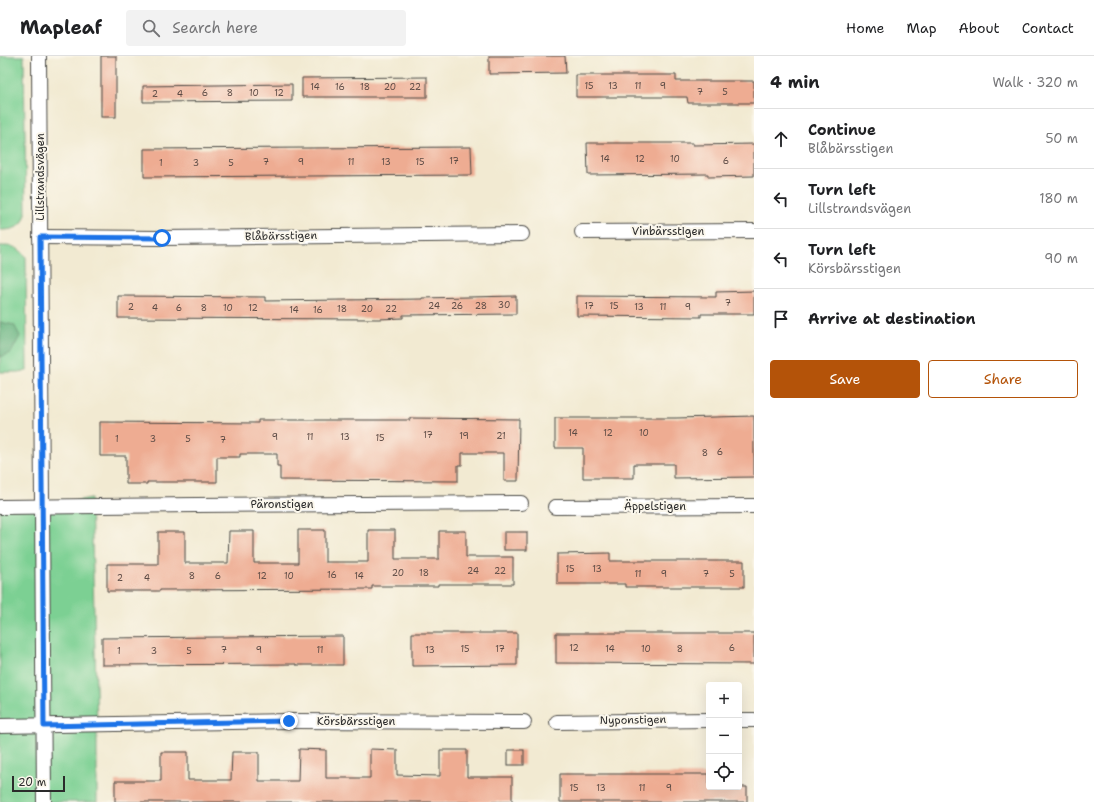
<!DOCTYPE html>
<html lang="en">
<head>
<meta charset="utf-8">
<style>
  :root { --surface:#fff; --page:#f2f2f2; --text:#202124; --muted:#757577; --line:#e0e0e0; --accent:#b45309 }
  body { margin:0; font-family:"Shantell Sans",sans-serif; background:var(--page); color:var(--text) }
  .controls { position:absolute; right:12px; bottom:12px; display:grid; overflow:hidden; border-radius:4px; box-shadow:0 4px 16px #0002 }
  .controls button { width:36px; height:36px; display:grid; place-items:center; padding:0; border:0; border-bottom:1px solid var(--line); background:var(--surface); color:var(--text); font:20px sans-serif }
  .scale { position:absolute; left:12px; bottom:10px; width:53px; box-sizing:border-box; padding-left:4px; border:2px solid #2b2b2b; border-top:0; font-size:11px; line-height:14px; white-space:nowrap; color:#2b2b2b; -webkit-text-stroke:3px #fbf7ec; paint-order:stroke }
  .stop { position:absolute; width:12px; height:12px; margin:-9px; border:3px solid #1a73e8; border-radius:50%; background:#fff }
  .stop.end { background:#1a73e8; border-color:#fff; box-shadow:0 1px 4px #0008 }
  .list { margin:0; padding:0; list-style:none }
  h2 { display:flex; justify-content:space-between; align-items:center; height:52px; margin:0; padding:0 16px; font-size:17px }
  h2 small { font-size:13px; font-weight:400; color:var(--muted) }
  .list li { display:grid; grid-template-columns:26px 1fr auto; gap:12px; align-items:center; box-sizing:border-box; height:60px; padding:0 16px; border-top:1px solid var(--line) }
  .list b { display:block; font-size:15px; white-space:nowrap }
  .list p { margin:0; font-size:13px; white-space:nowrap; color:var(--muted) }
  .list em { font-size:13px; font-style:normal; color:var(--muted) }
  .actions { display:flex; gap:8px; padding:12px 16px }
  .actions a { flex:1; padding:9px 0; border:1px solid var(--accent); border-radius:4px; text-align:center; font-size:14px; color:var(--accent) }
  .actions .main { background:var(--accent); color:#fff }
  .icon { flex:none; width:22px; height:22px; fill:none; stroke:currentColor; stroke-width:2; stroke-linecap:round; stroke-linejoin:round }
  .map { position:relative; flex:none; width:754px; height:746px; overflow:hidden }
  header { display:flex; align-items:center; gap:24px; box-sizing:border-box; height:56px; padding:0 20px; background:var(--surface); border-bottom:1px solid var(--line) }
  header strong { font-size:19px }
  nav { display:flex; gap:22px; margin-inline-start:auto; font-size:14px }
  .search { width:280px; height:36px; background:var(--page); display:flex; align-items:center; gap:10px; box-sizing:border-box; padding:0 14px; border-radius:4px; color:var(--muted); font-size:15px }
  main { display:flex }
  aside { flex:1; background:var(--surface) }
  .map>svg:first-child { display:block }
  .green { fill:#7bd093; stroke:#537e5f }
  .forest { fill:#64b27d; stroke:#486e54 }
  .building { fill:#eeac92 }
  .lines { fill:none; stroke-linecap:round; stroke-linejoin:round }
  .minor-casing { stroke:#494844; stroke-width:16 }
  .minor { stroke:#fff; stroke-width:14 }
  .route { stroke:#1a73e8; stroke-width:5 }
  .labels { text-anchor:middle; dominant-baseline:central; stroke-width:4; stroke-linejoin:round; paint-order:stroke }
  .number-label { font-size:9px; fill:#5c4b45 }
  .street-label { font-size:11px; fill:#2b2b2b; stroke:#fbf7ec }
</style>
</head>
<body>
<header>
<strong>Mapleaf</strong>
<div class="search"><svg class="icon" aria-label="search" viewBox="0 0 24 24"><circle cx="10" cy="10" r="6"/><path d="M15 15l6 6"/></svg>Search here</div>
<nav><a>Home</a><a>Map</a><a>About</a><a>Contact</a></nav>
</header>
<main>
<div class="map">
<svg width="754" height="746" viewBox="0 0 754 746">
  <rect width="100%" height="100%" fill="#fbf7ec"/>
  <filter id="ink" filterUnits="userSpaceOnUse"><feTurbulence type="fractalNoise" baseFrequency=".025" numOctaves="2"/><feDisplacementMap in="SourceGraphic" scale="8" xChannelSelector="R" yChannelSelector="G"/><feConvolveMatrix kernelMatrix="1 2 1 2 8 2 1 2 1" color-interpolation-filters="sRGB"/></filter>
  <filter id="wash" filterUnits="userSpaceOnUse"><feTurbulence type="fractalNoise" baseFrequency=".012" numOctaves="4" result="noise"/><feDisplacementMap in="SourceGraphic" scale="16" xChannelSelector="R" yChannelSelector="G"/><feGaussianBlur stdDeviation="0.9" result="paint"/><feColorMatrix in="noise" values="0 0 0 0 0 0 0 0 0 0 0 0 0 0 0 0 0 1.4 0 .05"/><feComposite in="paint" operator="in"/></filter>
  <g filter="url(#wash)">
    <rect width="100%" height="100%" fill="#f2ead2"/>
    <g class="green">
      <path d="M0,0H24L26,157C23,172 13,174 0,174Z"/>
      <path d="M0,190C13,190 18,190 26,201L27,315L18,316H0Z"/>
      <path d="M91,442L97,669V746H0V451H43Z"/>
    </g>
    <path class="forest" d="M0,266L14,269L20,280L11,297L0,301Z"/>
    <g id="blocks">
      <g class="building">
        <rect x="101" y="0" width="15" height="61"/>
        <path d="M489,0H565L566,17L489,18Z"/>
        <path d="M576,19H676V25H754V47H688L687,41H576Z"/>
        <path d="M427,21V41H302V22Z"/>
        <path d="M292,28V45L143,46V30Z"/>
        <path d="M587,87H693V89L754,88V120L708,121V118L588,119Z"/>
        <path d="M471,91L472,119L144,121V93Z"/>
        <path d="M754,235V258H701V261L577,260V240L716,241V236Z"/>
        <path d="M118,240L265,241V245L422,243V242L516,240V258L403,259V262L379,263L118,262Z"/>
        <path d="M754,360V421L674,422V408H634V422H583V392H555V362H676Z"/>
        <path d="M410,362L519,363L518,425H504V397H462V409H458V425L280,424V410H277V398H240V401H217V426H147V428H126V400H100V366L258,367V364H410Z"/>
        <path d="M298,474H325V506H368V474H395V503H439V475H466V501H513V528H438V530H372V533L160,534V535H107V508H158V476H185V507H228L229,475H254V507H298Z"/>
        <rect x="504" y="476" width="23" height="18"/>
        <path d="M610,497V505H744V531H625V528H557V498Z"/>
        <path d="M412,577H517V609L412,610Z"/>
        <path d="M556,577H754V608L556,607Z"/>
        <path d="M343,580V609H296V608L102,609V582Z"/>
        <path d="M299,693L326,694V722H370V693L397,694V719L440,720V694H467V721H512V746H115V725H161V696H188V724H231L232,696H259V725H298Z"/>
        <rect x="508" y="694" width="16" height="15"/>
        <path d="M560,718H709V731H747V746H560Z"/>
      </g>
    </g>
  </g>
  <g filter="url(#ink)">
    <use href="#blocks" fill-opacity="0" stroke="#494844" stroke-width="1"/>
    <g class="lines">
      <defs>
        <g id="minor">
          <path d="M39,0L44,746"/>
          <path d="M582,176L754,175"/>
          <path d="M40,181L162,182L522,178"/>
          <path d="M0,451L196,449L521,447"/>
          <path d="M555,451L754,450"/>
          <path d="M739,664H754"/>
          <path d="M557,666L709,664"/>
          <path d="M0,670L289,665L524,666"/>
        </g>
      </defs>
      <use href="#minor" class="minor-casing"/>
      <use href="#minor" class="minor"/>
    </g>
  </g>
  <g class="lines" filter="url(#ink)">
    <path class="route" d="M162,182L40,181L44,670L289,665"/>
  </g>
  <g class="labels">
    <g class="number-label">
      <text x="589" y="30">15</text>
      <text x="613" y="30">13</text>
      <text x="638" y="30">11</text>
      <text x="663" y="30">9</text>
      <text x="315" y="31">14</text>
      <text x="340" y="31">16</text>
      <text x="365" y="31">18</text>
      <text x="390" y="31">20</text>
      <text x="415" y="31">22</text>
      <text x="700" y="36">7</text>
      <text x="725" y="36">5</text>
      <text x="205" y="37">6</text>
      <text x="230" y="37">8</text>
      <text x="254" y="37">10</text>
      <text x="279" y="37">12</text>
      <text x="155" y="38">2</text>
      <text x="180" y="38">4</text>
      <text x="605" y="103">14</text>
      <text x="640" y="103">12</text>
      <text x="675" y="103">10</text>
      <text x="454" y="105">17</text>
      <text x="726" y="105">6</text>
      <text x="266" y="106">7</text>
      <text x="301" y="106">9</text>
      <text x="351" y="106">11</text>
      <text x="386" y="106">13</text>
      <text x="420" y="106">15</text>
      <text x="161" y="107">1</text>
      <text x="196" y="107">3</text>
      <text x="231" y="107">5</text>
      <text x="728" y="247">7</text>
      <text x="504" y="249">30</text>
      <text x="434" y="250">24</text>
      <text x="457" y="250">26</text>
      <text x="481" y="250">28</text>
      <text x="589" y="250">17</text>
      <text x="614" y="250">15</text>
      <text x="131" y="251">2</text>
      <text x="639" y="251">13</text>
      <text x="663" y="251">11</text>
      <text x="688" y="251">9</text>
      <text x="155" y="252">4</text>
      <text x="179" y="252">6</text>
      <text x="204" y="252">8</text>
      <text x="228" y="252">10</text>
      <text x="253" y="252">12</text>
      <text x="342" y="253">18</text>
      <text x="367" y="253">20</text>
      <text x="391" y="253">22</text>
      <text x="294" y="254">14</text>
      <text x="318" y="254">16</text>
      <text x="573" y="377">14</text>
      <text x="608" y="377">12</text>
      <text x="644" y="377">10</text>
      <text x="428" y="379">17</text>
      <text x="464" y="380">19</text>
      <text x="501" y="380">21</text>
      <text x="275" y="381">9</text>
      <text x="310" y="381">11</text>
      <text x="345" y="381">13</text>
      <text x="380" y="382">15</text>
      <text x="117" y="383">1</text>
      <text x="153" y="383">3</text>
      <text x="188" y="383">5</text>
      <text x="223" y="384">7</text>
      <text x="720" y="396">6</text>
      <text x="705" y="397">8</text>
      <text x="570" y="513">15</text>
      <text x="597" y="513">13</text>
      <text x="473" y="515">24</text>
      <text x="500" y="515">22</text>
      <text x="398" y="517">20</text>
      <text x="424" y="517">18</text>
      <text x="638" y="518">11</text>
      <text x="664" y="518">9</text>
      <text x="706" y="518">7</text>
      <text x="732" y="518">5</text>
      <text x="332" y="519">16</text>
      <text x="192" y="520">8</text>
      <text x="218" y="520">6</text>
      <text x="262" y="520">12</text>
      <text x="289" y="520">10</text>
      <text x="359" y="520">14</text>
      <text x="120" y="522">2</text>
      <text x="147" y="522">4</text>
      <text x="574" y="592">12</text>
      <text x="732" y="592">6</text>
      <text x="465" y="593">15</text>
      <text x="500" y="593">17</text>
      <text x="610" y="593">14</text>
      <text x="646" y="593">10</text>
      <text x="680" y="593">8</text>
      <text x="224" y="594">7</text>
      <text x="259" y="594">9</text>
      <text x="320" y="594">11</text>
      <text x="430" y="594">13</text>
      <text x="119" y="595">1</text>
      <text x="154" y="595">3</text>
      <text x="189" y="595">5</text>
      <text x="574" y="732">15</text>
      <text x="601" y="732">13</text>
      <text x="642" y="732">11</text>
      <text x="669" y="732">9</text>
    </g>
    <g class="street-label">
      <text transform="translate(40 121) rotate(-90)">Lillstrandsvägen</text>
      <text x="668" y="175">Vinbärsstigen</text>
      <text transform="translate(281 180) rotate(-1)">Blåbärsstigen</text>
      <text x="282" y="448">Päronstigen</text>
      <text x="655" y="450">Äppelstigen</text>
      <text transform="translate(633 664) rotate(-1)">Nyponstigen</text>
      <text x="356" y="665">Körsbärsstigen</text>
    </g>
  </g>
</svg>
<div class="controls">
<button>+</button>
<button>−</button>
<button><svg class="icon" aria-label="locate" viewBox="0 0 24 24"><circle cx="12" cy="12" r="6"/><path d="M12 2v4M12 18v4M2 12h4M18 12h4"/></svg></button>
</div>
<div class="scale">20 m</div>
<div class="stop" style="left:162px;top:182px"></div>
<div class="stop end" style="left:289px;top:665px"></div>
</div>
<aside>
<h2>4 min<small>Walk · 320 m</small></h2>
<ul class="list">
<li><svg class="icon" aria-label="ahead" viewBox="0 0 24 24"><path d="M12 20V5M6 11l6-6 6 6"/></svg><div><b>Continue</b><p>Blåbärsstigen</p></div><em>50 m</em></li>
<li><svg class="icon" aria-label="left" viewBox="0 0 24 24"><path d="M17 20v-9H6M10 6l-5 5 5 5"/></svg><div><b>Turn left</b><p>Lillstrandsvägen</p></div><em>180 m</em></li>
<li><svg class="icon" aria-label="left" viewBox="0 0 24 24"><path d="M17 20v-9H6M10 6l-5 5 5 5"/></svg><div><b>Turn left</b><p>Körsbärsstigen</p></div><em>90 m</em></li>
<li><svg class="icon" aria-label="arrive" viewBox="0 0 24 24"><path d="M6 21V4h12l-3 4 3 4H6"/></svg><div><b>Arrive at destination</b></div></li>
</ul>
<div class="actions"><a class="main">Save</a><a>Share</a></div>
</aside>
</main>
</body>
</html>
